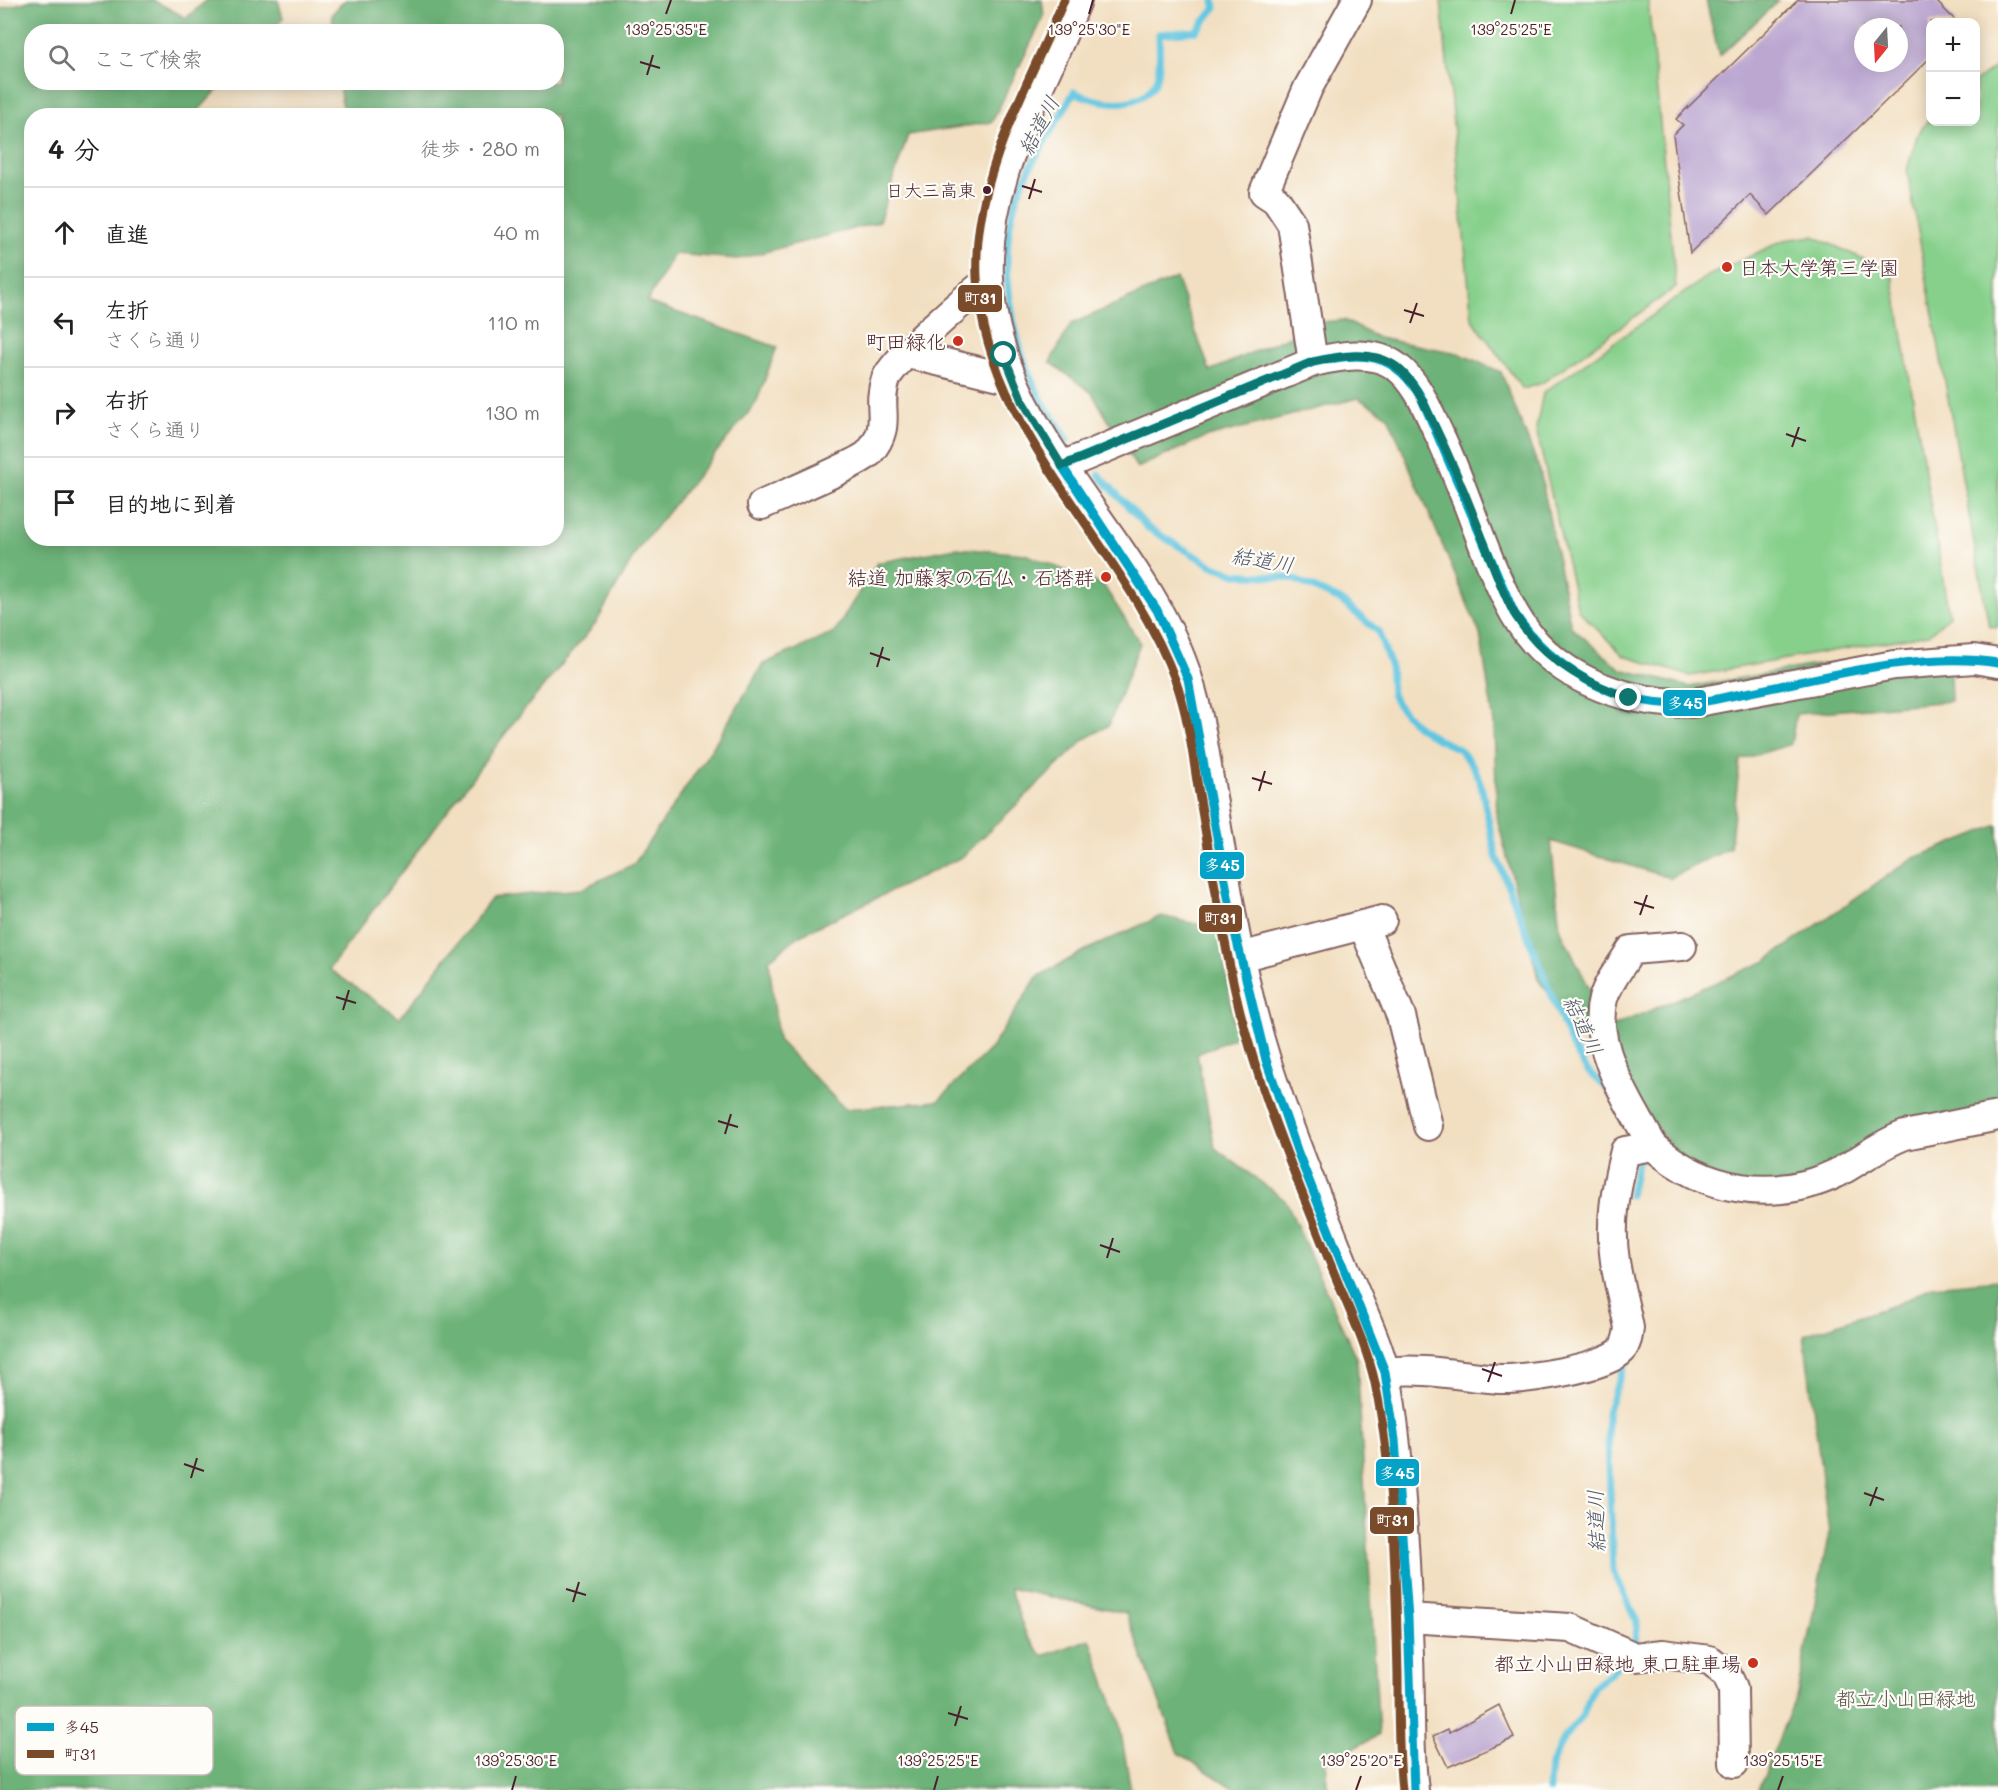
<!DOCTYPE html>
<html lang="ja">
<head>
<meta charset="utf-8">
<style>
  :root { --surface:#fff; --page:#f2f2f2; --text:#222; --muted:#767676; --line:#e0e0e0 }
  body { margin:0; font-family:Mali,"Klee One",sans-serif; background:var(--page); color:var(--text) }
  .controls { position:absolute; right:18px; top:18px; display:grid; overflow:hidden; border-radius:12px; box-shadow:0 3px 15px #0003 }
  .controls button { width:54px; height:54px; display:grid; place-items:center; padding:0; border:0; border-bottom:2px solid var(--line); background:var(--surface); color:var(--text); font:30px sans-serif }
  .compass { position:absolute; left:1854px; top:18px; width:54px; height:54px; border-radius:50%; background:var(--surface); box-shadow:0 3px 15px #0003; rotate:198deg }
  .stop { position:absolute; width:18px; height:18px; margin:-14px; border:4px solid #0f766e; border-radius:50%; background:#fff }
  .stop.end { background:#0f766e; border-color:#fff; box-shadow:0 2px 6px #0008 }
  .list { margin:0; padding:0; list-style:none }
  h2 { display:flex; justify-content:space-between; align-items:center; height:78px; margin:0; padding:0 24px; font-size:26px }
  h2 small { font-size:20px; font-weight:400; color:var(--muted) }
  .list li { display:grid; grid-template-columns:39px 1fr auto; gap:18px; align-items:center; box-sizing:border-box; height:90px; padding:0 24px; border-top:2px solid var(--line) }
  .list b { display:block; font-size:22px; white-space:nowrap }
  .list p { margin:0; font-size:20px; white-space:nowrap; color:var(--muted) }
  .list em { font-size:20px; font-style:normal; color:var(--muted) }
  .icon { flex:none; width:33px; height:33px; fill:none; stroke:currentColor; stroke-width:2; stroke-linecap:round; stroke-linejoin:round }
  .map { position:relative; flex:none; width:1998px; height:1790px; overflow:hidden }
  .search { position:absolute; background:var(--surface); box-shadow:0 3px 15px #0003; left:24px; top:24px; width:540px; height:66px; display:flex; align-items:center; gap:15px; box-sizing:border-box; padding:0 21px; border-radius:24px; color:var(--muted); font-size:22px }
  .panel { position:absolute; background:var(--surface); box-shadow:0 3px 15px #0003; left:24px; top:108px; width:540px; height:438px; border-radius:24px }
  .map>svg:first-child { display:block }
  .green { fill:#87d08c; stroke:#68785c; stroke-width:1.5 }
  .forest { fill:#6db278; stroke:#5c6852; stroke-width:1.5 }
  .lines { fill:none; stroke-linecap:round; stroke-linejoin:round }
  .stream { stroke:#62c6e0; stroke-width:7 }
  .building { fill:#bca7d1; fill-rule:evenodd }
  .minor-casing { stroke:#856260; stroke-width:32 }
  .minor { stroke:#fff; stroke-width:28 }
  .bus-1-casing { stroke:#fdfcf7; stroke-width:14 }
  .bus-2-casing { stroke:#fdfcf7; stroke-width:14 }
  .bus-1 { stroke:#04a2c6; stroke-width:9 }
  .bus-2 { stroke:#7a4b2a; stroke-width:9 }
  .route { stroke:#0f766e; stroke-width:8 }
  .ticks { fill:none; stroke:#4a1f2b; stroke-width:2 }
  .bus-dot { fill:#4a1f2b; stroke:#fdfcf7; stroke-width:2 }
  .poi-dot { fill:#c8321e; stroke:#fdfcf7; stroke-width:2 }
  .labels { text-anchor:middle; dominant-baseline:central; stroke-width:4.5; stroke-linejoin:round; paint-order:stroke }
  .bus-label { font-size:18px; fill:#4a1f2b; stroke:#fdfcf7; text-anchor:end }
  .poi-label { font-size:20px; fill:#4a1f2b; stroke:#fdfcf7; text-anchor:end }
  .park-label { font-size:20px; fill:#5c5448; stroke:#fdfcf7 }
  .water-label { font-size:21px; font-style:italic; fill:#52596a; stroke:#fdfcf7 }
  .key { fill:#fdfcf7; stroke:#c7baba; stroke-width:1.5 }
  .key-label { font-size:16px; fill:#4a1f2b }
  .ticks-label { font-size:15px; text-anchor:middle; fill:#4a1f2b; stroke:#fdfcf7; stroke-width:4.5; stroke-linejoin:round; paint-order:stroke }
  .line-badge { stroke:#fdfcf7; stroke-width:2 }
  .badge-label { font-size:16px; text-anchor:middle; font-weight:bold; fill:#fff }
</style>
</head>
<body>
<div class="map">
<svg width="1998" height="1790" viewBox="0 0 1998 1790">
  <rect width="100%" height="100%" fill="#fdfcf7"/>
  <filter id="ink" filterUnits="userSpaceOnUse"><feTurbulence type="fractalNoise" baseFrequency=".0167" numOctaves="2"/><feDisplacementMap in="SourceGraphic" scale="12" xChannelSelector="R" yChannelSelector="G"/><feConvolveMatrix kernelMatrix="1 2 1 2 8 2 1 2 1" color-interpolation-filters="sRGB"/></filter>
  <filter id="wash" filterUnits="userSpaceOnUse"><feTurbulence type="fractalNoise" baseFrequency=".008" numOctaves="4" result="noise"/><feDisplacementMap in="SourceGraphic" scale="24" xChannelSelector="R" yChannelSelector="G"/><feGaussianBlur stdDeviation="1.35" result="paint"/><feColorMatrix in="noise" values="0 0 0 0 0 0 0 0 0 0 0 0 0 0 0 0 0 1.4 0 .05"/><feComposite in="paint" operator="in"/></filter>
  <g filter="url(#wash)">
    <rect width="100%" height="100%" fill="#f2dfc1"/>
    <g class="green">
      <path d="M1441,0H1648L1676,287L1542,383L1523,389L1472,319Z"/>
      <path d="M1998,65V627L1989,626L1907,170L1917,136L1930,117V122H1976V81Z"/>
      <path d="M1813,236L1892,272L1949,616L1929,634L1690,676L1624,656L1578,610L1536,429L1543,393L1708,276L1784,240Z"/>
    </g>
    <g class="forest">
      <path d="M32,0H153L186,18L207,0H278L283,18L271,31L32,32V82L224,83L194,115L32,116V538H556V116L343,115L339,83L556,82V32L334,31L332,14L345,0H1042L1044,16L992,122L908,135L879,222L738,259L674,254L647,302L777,347L756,403L638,549L596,623L514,722L329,969L400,1018L492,898L581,889L634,864L711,750L763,664L834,633L877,563L956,548L1025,554L1104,586L1140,643L1109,725L1085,739L962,857L800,935L769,960L778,1040L845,1109L938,1101L992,1047L1037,977L1086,950L1161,916L1219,929L1236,1037L1197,1054L1215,1148L1286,1201L1357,1360L1379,1735L1325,1763L1328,1790H1236L1179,1753L1126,1613L1009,1588L1027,1637L1043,1656L1090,1639L1119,1722L1131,1790H0V9Z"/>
      <path d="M1706,0H1779L1719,56Z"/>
      <path d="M1176,278L1210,371L1322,322L1344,320L1378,338L1458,353L1501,372L1540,471L1571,627L1621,669L1689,687L1816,665L1949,649L1951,701L1796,714L1791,744L1740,760L1730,848L1670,878L1551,841L1560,929L1609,1028L1764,962L1910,860L1998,825V1125L1894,1152L1785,1208L1712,1197L1539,981L1497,818L1494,724L1480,634L1388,416L1358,398L1203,438L1137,468L1092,393L1050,362L1071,324Z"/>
      <path d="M1998,1280V1790H1758L1797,1694L1829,1533L1804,1335L1900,1303L1932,1286Z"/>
    </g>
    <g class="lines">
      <g class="stream">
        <path d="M1068,440C1058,424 1046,409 1038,393C1012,343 998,261 1014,206C1025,168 1055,127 1074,92C1097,103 1135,111 1153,86C1162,74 1159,48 1159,34L1196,31L1215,8L1214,0"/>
        <path d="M1099,475L1148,528L1211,565L1236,574L1291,578L1340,600L1378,631L1390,664L1392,694L1397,704L1417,726L1437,739L1459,749L1474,767L1481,785L1496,856L1572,1046L1587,1070L1610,1091"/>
        <path d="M1630,1195L1639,1156"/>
        <path d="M1627,1359L1607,1412L1613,1570L1637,1622L1636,1640L1631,1646"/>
        <path d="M1549,1790L1551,1765L1564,1737L1583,1715L1593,1687L1611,1674L1622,1658"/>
      </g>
    </g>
    <g id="blocks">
      <g class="building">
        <path d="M1798,0H1935L1957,22H1930V58L1769,215L1750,195L1690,253L1673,135L1683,125L1676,119ZM1863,27H1899V63H1863Z"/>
        <path d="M1499,1705L1514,1738L1448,1767L1433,1736L1448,1729L1450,1732Z"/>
      </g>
    </g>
  </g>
  <g filter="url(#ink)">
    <use href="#blocks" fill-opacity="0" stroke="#856260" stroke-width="1.5"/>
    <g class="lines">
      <defs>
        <g id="minor">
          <path d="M1077,0C1041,93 985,173 989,278C995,438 1144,536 1189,682C1201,720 1206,763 1213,803C1227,890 1240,978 1267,1063C1290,1135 1320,1205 1348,1276C1363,1313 1383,1352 1389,1392C1402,1479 1406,1569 1409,1657C1411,1701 1408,1746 1414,1790"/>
          <path d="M908,354L1012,379"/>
          <path d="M1313,362L1292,224L1276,200L1264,192L1308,88L1357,0"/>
          <path d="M1062,466L1313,362C1339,356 1373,349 1397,367C1419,384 1428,412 1440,436C1467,493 1484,559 1514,613C1550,677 1622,704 1692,703L1894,665L1974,659L1998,663"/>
          <path d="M762,505C780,496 860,463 869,453C894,424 875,409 886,379C894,359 969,295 989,280"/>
          <path d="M1363,925L1401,1016L1428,1126"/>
          <path d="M1240,957L1382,920"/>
          <path d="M1653,1146C1632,1108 1590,1045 1603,999C1608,982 1622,965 1631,950L1682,946"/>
          <path d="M1385,1372C1425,1367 1460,1376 1499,1379C1524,1380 1606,1368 1622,1350C1627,1343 1628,1336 1629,1328C1625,1306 1618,1283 1615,1261C1609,1224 1616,1187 1625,1151L1653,1146C1705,1192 1775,1203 1837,1173C1860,1161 1880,1144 1905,1135L1998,1116"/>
          <path d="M1408,1618L1570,1628L1635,1657L1663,1654L1710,1660L1726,1673L1733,1688L1734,1763"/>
        </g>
      </defs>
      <use href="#minor" class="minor-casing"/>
      <use href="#minor" class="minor"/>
      <defs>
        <path id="bus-1" d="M1414,1790L1408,1618L1395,1440L1385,1372L1298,1153L1266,1060L1234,929L1188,679L1157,610L1062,466L1313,362C1363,351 1395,351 1422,399L1514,613C1553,671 1620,709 1692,703C1710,702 1728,696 1746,693C1824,678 1919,650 1998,663"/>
        <path id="bus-2" d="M1064,0C1027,89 972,179 977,278C986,436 1124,541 1176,682C1189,718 1193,757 1199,794C1211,862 1221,931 1237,999C1259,1092 1297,1179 1332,1268C1347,1306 1366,1343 1375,1383C1394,1472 1396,1584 1398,1676C1398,1714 1398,1752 1402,1790"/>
      </defs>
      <use href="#bus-1" class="bus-1-casing"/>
      <use href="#bus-2" class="bus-2-casing"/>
      <use href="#bus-1" class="bus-1"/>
      <use href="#bus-2" class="bus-2"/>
    </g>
  </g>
  <g class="lines" filter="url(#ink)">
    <path class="route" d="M1004,355L1023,402L1062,466L1313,362C1339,356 1373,349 1397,367C1415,382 1424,403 1434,424C1452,461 1468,499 1482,537C1495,569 1505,605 1527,632C1553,665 1590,684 1629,698"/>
  </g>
  <path class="ticks" d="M666,14L671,0M1089,14L1093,0M1511,14L1515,0M640,62L660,68M647,75L653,55M1022,186L1042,192M1029,199L1035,179M1404,310L1424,316M1410,323L1417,303M1786,434L1806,441M1792,447L1799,427M870,653L890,660M877,667L883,647M1252,778L1272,784M1259,791L1265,771M1634,902L1654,908M1640,915L1647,895M336,997L356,1003M343,1010L349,990M718,1121L738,1127M725,1134L731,1114M1100,1245L1120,1252M1107,1258L1113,1238M1482,1369L1502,1376M1488,1382L1495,1362M184,1464L204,1471M191,1478L197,1458M1864,1493L1884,1500M1870,1506L1877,1487M566,1589L586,1595M573,1602L579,1582M948,1713L968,1719M955,1726L961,1706M512,1790L516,1776M934,1790L938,1776M1356,1790L1361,1776M1778,1790L1783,1776"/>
  <circle class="bus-dot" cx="987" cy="190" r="5"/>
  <g class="poi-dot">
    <circle cx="1727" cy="267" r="6"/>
    <circle cx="958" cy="341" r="6"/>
    <circle cx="1106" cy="577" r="6"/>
    <circle cx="1753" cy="1663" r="6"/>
  </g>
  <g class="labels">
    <g class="bus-label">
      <text x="976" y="190">日大三高東</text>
    </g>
    <g class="poi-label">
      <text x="1739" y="267" text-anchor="start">日本大学第三学園</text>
      <text x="946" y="341">町田緑化</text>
      <text x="1094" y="577">結道 加藤家の石仏・石塔群</text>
      <text x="1741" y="1663">都立小山田緑地 東口駐車場</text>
    </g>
    <g class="park-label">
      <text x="1906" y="1698">都立小山田緑地</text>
    </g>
    <g class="water-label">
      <text transform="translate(1038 125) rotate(-62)">結道川</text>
      <text transform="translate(1263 559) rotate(10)">結道川</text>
      <text transform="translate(1584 1025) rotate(65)">結道川</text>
      <text transform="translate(1595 1521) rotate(-92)">結道川</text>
    </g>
  </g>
  <rect x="15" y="1706" width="198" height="69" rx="9" class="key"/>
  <rect x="27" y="1723" width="27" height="8" fill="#04a2c6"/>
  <rect x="27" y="1750" width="27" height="8" fill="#7a4b2a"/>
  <g class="key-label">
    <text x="64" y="1733">多45</text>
    <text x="64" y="1760">町31</text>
  </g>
  <g class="ticks-label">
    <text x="666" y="35">139°25'35"E</text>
    <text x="1089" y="35">139°25'30"E</text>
    <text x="1511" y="35">139°25'25"E</text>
    <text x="516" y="1766">139°25'30"E</text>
    <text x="938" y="1766">139°25'25"E</text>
    <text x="1361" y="1766">139°25'20"E</text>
    <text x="1783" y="1766">139°25'15"E</text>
  </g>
  <g class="line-badge">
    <rect x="957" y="284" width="46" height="29" rx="6" fill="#7a4b2a"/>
    <rect x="1662" y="689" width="45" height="28" rx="6" fill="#04a2c6"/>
    <rect x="1199" y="851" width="46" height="29" rx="6" fill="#04a2c6"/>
    <rect x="1198" y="904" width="45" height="29" rx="6" fill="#7a4b2a"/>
    <rect x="1375" y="1458" width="45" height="29" rx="6" fill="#04a2c6"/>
    <rect x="1369" y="1506" width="46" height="29" rx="6" fill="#7a4b2a"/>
  </g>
  <g class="badge-label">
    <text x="980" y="304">町31</text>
    <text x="1685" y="709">多45</text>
    <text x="1222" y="871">多45</text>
    <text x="1220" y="924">町31</text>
    <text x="1397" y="1479">多45</text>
    <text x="1392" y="1526">町31</text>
  </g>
</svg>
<div class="controls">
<button>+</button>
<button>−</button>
</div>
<svg class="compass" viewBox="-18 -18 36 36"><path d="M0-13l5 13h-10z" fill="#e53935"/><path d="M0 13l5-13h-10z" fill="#767676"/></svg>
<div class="stop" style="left:1004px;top:355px"></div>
<div class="stop end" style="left:1629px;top:698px"></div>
<div class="search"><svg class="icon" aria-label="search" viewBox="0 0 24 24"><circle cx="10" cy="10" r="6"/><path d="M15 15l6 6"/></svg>ここで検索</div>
<section class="panel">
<h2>4 分<small>徒歩 · 280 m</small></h2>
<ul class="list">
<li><svg class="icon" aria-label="ahead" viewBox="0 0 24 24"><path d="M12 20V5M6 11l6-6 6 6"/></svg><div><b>直進</b></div><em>40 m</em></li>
<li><svg class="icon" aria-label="left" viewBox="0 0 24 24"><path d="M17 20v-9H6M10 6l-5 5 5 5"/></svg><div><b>左折</b><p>さくら通り</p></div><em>110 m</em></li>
<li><svg class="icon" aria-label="right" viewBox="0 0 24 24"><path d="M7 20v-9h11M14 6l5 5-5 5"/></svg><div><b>右折</b><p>さくら通り</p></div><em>130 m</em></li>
<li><svg class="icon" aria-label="arrive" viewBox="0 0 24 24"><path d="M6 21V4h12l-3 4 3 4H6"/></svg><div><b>目的地に到着</b></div></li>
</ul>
</section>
</div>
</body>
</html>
